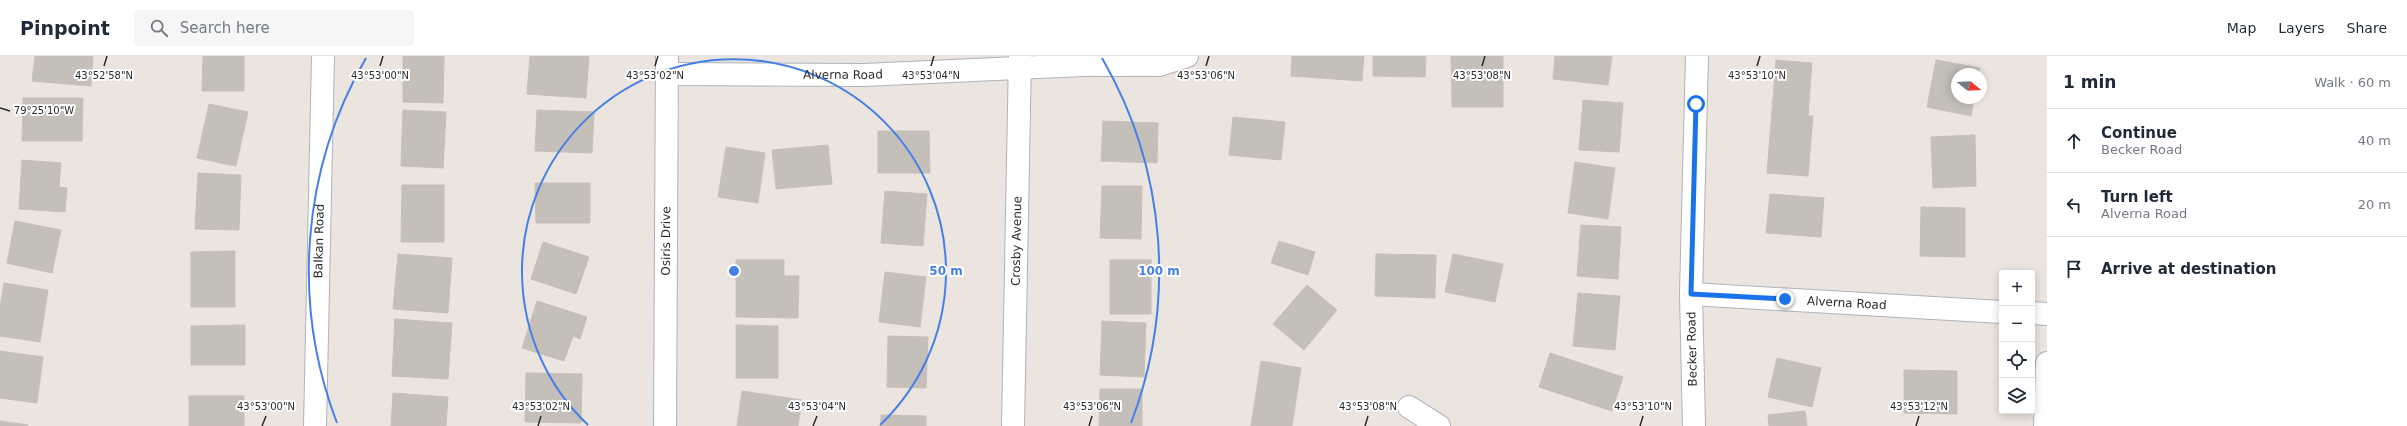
<!DOCTYPE html>
<html lang="en">
<head>
<meta charset="utf-8">
<style>
  :root { --surface:#fff; --page:#f6f6f7; --text:#1f2937; --muted:#747a83; --line:#e0e1e3 }
  body { margin:0; font-family:"DejaVu Sans",sans-serif; background:var(--page); color:var(--text) }
  .controls { position:absolute; right:12px; bottom:12px; display:grid; overflow:hidden; border-radius:4px; box-shadow:0 2px 10px #0003 }
  .controls button { width:36px; height:36px; display:grid; place-items:center; padding:0; border:0; border-bottom:1px solid var(--line); background:var(--surface); color:var(--text); font:20px sans-serif }
  .compass { position:absolute; left:1951px; top:12px; width:36px; height:36px; border-radius:50%; background:var(--surface); box-shadow:0 2px 10px #0003; rotate:108deg }
  .stop { position:absolute; width:12px; height:12px; margin:-9px; border:3px solid #1a73e8; border-radius:50%; background:#fff }
  .stop.end { background:#1a73e8; border-color:#fff; box-shadow:0 1px 4px #0008 }
  .list { margin:0; padding:0; list-style:none }
  h2 { display:flex; justify-content:space-between; align-items:center; height:52px; margin:0; padding:0 16px; font-size:17px }
  h2 small { font-size:13px; font-weight:400; color:var(--muted) }
  .list li { display:grid; grid-template-columns:26px 1fr auto; gap:12px; align-items:center; box-sizing:border-box; height:64px; padding:0 16px; border-top:1px solid var(--line) }
  .list b { display:block; font-size:15px; white-space:nowrap }
  .list p { margin:0; font-size:13px; white-space:nowrap; color:var(--muted) }
  .list em { font-size:13px; font-style:normal; color:var(--muted) }
  .icon { flex:none; width:22px; height:22px; fill:none; stroke:currentColor; stroke-width:2; stroke-linecap:round; stroke-linejoin:round }
  .map { position:relative; flex:none; width:2047px; height:370px; overflow:hidden }
  header { display:flex; align-items:center; gap:24px; box-sizing:border-box; height:56px; padding:0 20px; background:var(--surface); border-bottom:1px solid var(--line) }
  header strong { font-size:19px }
  nav { display:flex; gap:22px; margin-inline-start:auto; font-size:14px }
  .search { width:280px; height:36px; background:var(--page); display:flex; align-items:center; gap:10px; box-sizing:border-box; padding:0 14px; border-radius:4px; color:var(--muted); font-size:15px }
  main { display:flex }
  aside { flex:1; background:var(--surface) }
  .map>svg:first-child { display:block }
  .building { fill:#c5bfba; stroke:#c8bfb8 }
  .lines { fill:none; stroke-linecap:round; stroke-linejoin:round }
  .minor-casing { stroke:#afb3bb; stroke-width:24 }
  .minor { stroke:#fff; stroke-width:22 }
  .route { stroke:#1a73e8; stroke-width:5 }
  .ticks { fill:none; stroke:#2b2b2b; stroke-width:1.5 }
  .ring { fill:none; stroke:#4680e6; stroke-width:2 }
  .labels { text-anchor:middle; dominant-baseline:central; stroke-width:4; stroke-linejoin:round; paint-order:stroke }
  .street-label { font-size:12px; fill:#2b2b2b; stroke:#fff }
  .ticks-label { font-size:10px; text-anchor:middle; fill:#2b2b2b; stroke:#fff; stroke-width:4; stroke-linejoin:round; paint-order:stroke }
  .centre { fill:#4680e6; stroke:#fff; stroke-width:2 }
  .ring-label { font-size:12px; text-anchor:middle; font-weight:bold; fill:#4680e6; stroke:#fff; stroke-width:4; stroke-linejoin:round; paint-order:stroke }
</style>
</head>
<body>
<header>
<strong>Pinpoint</strong>
<div class="search"><svg class="icon" aria-label="search" viewBox="0 0 24 24"><circle cx="10" cy="10" r="6"/><path d="M15 15l6 6"/></svg>Search here</div>
<nav><a>Map</a><a>Layers</a><a>Share</a></nav>
</header>
<main>
<div class="map">
<svg width="2047" height="370" viewBox="0 0 2047 370">
  <rect width="100%" height="100%" fill="#ece4de"/>
  <g class="building">
    <path d="M35,0H93L91,30L32,25Z"/>
    <path d="M203,0H244V35H202Z"/>
    <path d="M403,0H444L443,47L403,46Z"/>
    <path d="M530,0H589L586,42L527,38Z"/>
    <path d="M1292,0H1364L1362,25L1291,20Z"/>
    <path d="M1373,0H1426L1425,21L1373,20Z"/>
    <path d="M1451,0H1503V51H1452Z"/>
    <path d="M1555,0H1612L1608,29L1553,23Z"/>
    <path d="M1776,4L1812,7L1808,60H1813L1808,120L1767,117Z"/>
    <path d="M1936,4L1980,12L1978,18H1957V42H1974L1971,60L1927,51Z"/>
    <path d="M23,42H83L82,85H22Z"/>
    <path d="M1583,44L1623,47L1619,96L1579,94Z"/>
    <path d="M209,48L248,56L236,110L197,102Z"/>
    <path d="M403,54L446,56L443,112L401,110Z"/>
    <path d="M537,54L594,56L592,97L535,95Z"/>
    <path d="M1233,61L1285,66L1281,104L1229,99Z"/>
    <path d="M1103,65L1158,67L1157,107L1101,105Z"/>
    <path d="M878,75H929L930,117H878Z"/>
    <path d="M1975,79L1976,130L1933,132L1931,81Z"/>
    <path d="M828,89L832,128L776,133L772,94Z"/>
    <path d="M726,91L765,97L758,147L718,141Z"/>
    <path d="M22,104L61,107L59,131L67,132L65,156L19,153Z"/>
    <path d="M1575,106L1615,112L1608,163L1568,157Z"/>
    <path d="M198,117L241,119L239,174L195,173Z"/>
    <path d="M535,127H590V167H536Z"/>
    <path d="M402,129H444V186H401Z"/>
    <path d="M1102,130H1142L1141,183L1100,182Z"/>
    <path d="M885,135L927,138L923,190L881,187Z"/>
    <path d="M1770,138L1824,142L1821,181L1766,177Z"/>
    <path d="M1921,151L1965,152V201L1920,200Z"/>
    <path d="M15,165L61,174L52,217L7,207Z"/>
    <path d="M1581,169L1621,171L1618,223L1577,220Z"/>
    <path d="M1279,185L1315,196L1308,219L1271,207Z"/>
    <path d="M543,186L589,201L576,238L531,223Z"/>
    <path d="M235,195V251H191V196Z"/>
    <path d="M398,198L452,202L448,257L393,253Z"/>
    <path d="M1376,198L1436,199L1435,242L1375,240Z"/>
    <path d="M1453,198L1503,208L1495,246L1445,236Z"/>
    <path d="M736,204H784V220H799L798,262L736,261Z"/>
    <rect x="1110" y="204" width="41" height="54"/>
    <path d="M885,216L926,221L920,271L879,266Z"/>
    <path d="M4,227L48,234L40,286L0,280V251Z"/>
    <path d="M1307,229L1337,254L1304,294L1273,268Z"/>
    <path d="M1578,237L1620,240L1615,294L1573,290Z"/>
    <path d="M537,245L587,261L580,283L573,280L564,305L522,292Z"/>
    <path d="M395,263L452,267L448,323L392,320Z"/>
    <path d="M1102,265L1146,267L1144,321L1100,319Z"/>
    <path d="M245,269V309H191V270Z"/>
    <path d="M736,269L778,270V322H736Z"/>
    <path d="M888,280L928,281L926,332L887,331Z"/>
    <path d="M0,295L43,301L37,347L0,342Z"/>
    <path d="M1550,297L1623,321L1612,355L1539,331Z"/>
    <path d="M1777,302L1821,312L1812,351L1768,341Z"/>
    <path d="M1261,305L1301,312L1292,370H1251Z"/>
    <path d="M1904,314L1957,315V358L1904,357Z"/>
    <path d="M526,317L582,318L581,367L525,366Z"/>
    <path d="M1100,333H1142V370H1099Z"/>
    <path d="M742,335L802,344L798,370H737Z"/>
    <path d="M393,337L448,341L446,370H391Z"/>
    <rect x="189" y="340" width="55" height="30"/>
    <path d="M1805,355L1807,370H1769L1768,359Z"/>
    <path d="M881,359L926,360V370H881Z"/>
    <path d="M0,365L28,369V370H0Z"/>
  </g>
  <g class="lines">
    <defs>
      <g id="minor">
        <path id="s1" d="M666,18L864,19L1083,9H1159L1187,0"/>
        <path id="s2" d="M1691,238L2002,256"/>
        <path d="M2032,257L2047,258"/>
        <path d="M1409,351L1439,370"/>
        <path id="s3" d="M315,370L323,0"/>
        <path id="s4" d="M665,370L667,0"/>
        <path id="s5" d="M1013,370L1020,0"/>
        <path d="M1694,370L1691,238L1697,0"/>
        <path d="M2045,370L2047,307"/>
      </g>
    </defs>
    <use href="#minor" class="minor-casing"/>
    <use href="#minor" class="minor"/>
  </g>
  <g class="lines">
    <path class="route" d="M1696,48L1691,238L1785,243"/>
  </g>
  <path class="ticks" d="M104,10L107,0M380,10L383,0M655,10L658,0M931,10L934,0M1206,10L1209,0M1482,10L1485,0M1757,10L1760,0M0,52L10,55M262,370L266,360M538,370L541,360M813,370L817,360M1089,370L1092,360M1365,370L1368,360M1640,370L1643,360M1916,370L1919,360"/>
  <g class="ring">
    <path d="M588 369A212 212 0 1 1 880 369"/>
    <path d="M337 367A425 425 0 0 1 366 2M1102 2A425 425 0 0 1 1131 367"/>
  </g>
  <g class="labels">
    <g class="street-label">
      <text stroke="none"><textPath href="#s1" startOffset="177">Alverna Road</textPath></text>
      <text stroke="none"><textPath href="#s3" startOffset="185">Balkan Road</textPath></text>
      <text stroke="none"><textPath href="#s4" startOffset="185">Osiris Drive</textPath></text>
      <text stroke="none"><textPath href="#s5" startOffset="185">Crosby Avenue</textPath></text>
      <text stroke="none"><textPath href="#s2" startOffset="156">Alverna Road</textPath></text>
      <text transform="translate(1692 293) rotate(-91)">Becker Road</text>
    </g>
  </g>
  <g class="ticks-label">
    <text x="104" y="23">43°52'58"N</text>
    <text x="380" y="23">43°53'00"N</text>
    <text x="655" y="23">43°53'02"N</text>
    <text x="931" y="23">43°53'04"N</text>
    <text x="1206" y="23">43°53'06"N</text>
    <text x="1482" y="23">43°53'08"N</text>
    <text x="1757" y="23">43°53'10"N</text>
    <text x="44" y="58">79°25'10"W</text>
    <text x="266" y="354">43°53'00"N</text>
    <text x="541" y="354">43°53'02"N</text>
    <text x="817" y="354">43°53'04"N</text>
    <text x="1092" y="354">43°53'06"N</text>
    <text x="1368" y="354">43°53'08"N</text>
    <text x="1643" y="354">43°53'10"N</text>
    <text x="1919" y="354">43°53'12"N</text>
  </g>
  <circle cx="734" cy="215" r="6" class="centre"/>
  <g class="ring-label">
    <text x="946" y="219">50 m</text>
    <text x="1159" y="219">100 m</text>
  </g>
</svg>
<div class="controls">
<button>+</button>
<button>−</button>
<button><svg class="icon" aria-label="locate" viewBox="0 0 24 24"><circle cx="12" cy="12" r="6"/><path d="M12 2v4M12 18v4M2 12h4M18 12h4"/></svg></button>
<button><svg class="icon" aria-label="layers" viewBox="0 0 24 24"><path d="M12 4l9 5-9 5-9-5zM3 14l9 5 9-5"/></svg></button>
</div>
<svg class="compass" viewBox="-18 -18 36 36"><path d="M0-13l5 13h-10z" fill="#e53935"/><path d="M0 13l5-13h-10z" fill="#747a83"/></svg>
<div class="stop" style="left:1696px;top:48px"></div>
<div class="stop end" style="left:1785px;top:243px"></div>
</div>
<aside>
<h2>1 min<small>Walk · 60 m</small></h2>
<ul class="list">
<li><svg class="icon" aria-label="ahead" viewBox="0 0 24 24"><path d="M12 20V5M6 11l6-6 6 6"/></svg><div><b>Continue</b><p>Becker Road</p></div><em>40 m</em></li>
<li><svg class="icon" aria-label="left" viewBox="0 0 24 24"><path d="M17 20v-9H6M10 6l-5 5 5 5"/></svg><div><b>Turn left</b><p>Alverna Road</p></div><em>20 m</em></li>
<li><svg class="icon" aria-label="arrive" viewBox="0 0 24 24"><path d="M6 21V4h12l-3 4 3 4H6"/></svg><div><b>Arrive at destination</b></div></li>
</ul>
</aside>
</main>
</body>
</html>
